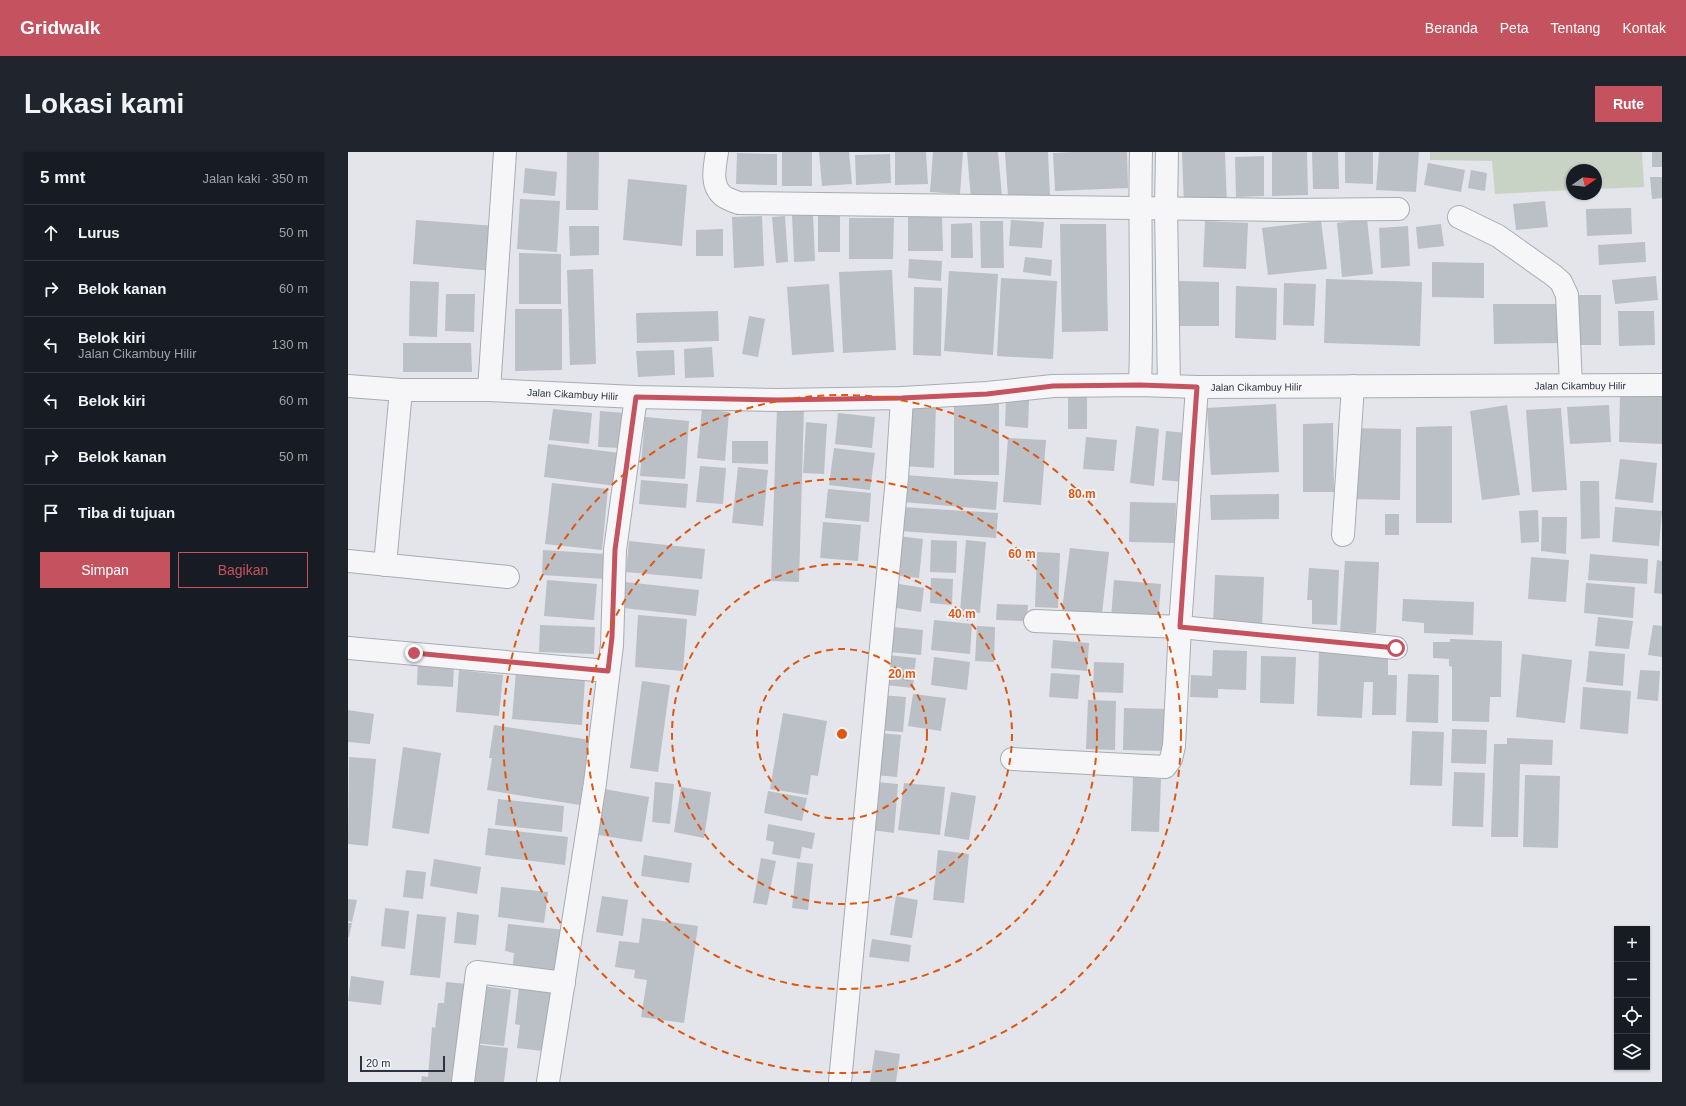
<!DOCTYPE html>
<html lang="id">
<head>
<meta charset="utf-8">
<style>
  :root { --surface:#171b24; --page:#20242c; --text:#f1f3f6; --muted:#9ea1a6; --line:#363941; --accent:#c4535f }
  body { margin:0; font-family:Helvetica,sans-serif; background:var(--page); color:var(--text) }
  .controls { position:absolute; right:12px; bottom:12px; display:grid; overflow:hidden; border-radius:0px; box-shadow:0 1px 3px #0004 }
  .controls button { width:36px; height:36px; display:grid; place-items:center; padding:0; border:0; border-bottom:1px solid var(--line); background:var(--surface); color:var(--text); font:20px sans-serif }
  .compass { position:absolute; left:1218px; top:12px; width:36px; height:36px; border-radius:50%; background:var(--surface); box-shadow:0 1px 3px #0004; rotate:76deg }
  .scale { position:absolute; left:12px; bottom:10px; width:85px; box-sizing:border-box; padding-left:4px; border:2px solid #2c3341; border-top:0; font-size:11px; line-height:14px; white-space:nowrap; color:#2c3341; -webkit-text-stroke:3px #f3f4f7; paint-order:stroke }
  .stop { position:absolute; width:12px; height:12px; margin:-9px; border:3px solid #c4535f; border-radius:50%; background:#fff }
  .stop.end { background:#c4535f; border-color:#fff; box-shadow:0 1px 4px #0008 }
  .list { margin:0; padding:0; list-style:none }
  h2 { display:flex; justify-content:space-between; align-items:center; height:52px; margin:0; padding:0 16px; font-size:17px }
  h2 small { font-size:13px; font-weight:400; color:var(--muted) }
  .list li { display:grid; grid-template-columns:26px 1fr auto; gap:12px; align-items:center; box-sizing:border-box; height:56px; padding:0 16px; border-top:1px solid var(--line) }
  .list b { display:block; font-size:15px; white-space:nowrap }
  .list p { margin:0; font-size:13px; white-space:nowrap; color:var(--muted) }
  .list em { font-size:13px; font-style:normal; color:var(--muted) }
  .actions { display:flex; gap:8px; padding:12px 16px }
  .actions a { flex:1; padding:9px 0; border:1px solid var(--accent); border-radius:0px; text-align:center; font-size:14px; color:var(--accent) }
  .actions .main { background:var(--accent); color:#fff }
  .icon { flex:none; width:22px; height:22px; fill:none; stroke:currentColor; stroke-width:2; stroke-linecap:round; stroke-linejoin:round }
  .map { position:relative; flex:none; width:1314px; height:930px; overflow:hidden; border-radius:0px }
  header { display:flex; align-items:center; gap:24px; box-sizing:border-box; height:56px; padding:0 20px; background:var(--accent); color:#fff }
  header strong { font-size:19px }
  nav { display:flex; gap:22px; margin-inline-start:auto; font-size:14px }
  .intro { display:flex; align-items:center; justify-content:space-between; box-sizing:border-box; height:96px; padding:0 24px }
  h1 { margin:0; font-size:28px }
  .button { padding:10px 18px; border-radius:0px; background:var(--accent); color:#fff; font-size:14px; font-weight:700 }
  main { display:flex; gap:24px; padding:0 24px }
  aside { flex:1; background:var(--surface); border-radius:0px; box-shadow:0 1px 3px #0004 }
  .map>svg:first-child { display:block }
  .green { fill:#c8d3c5 }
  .building { fill:#bbbfc6 }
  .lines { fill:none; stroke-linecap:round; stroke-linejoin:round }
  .minor-casing { stroke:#a8acb4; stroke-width:24 }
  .minor { stroke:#f6f6f9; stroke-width:22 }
  .route { stroke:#c4535f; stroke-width:5 }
  .ring { fill:none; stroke:#df570f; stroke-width:2; stroke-dasharray:7 5 }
  .labels { text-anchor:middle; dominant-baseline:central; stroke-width:3.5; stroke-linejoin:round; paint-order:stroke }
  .street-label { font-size:10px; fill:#2c3341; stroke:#f3f4f7 }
  .centre { fill:#df570f; stroke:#f3f4f7; stroke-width:2 }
  .ring-label { font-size:12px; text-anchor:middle; font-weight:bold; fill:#df570f; stroke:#f3f4f7; stroke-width:3.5; stroke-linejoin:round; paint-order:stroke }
</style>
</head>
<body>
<header>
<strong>Gridwalk</strong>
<nav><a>Beranda</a><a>Peta</a><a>Tentang</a><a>Kontak</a></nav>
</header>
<div class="intro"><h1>Lokasi kami</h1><a class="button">Rute</a></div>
<main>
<aside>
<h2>5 mnt<small>Jalan kaki · 350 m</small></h2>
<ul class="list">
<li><svg class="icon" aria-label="ahead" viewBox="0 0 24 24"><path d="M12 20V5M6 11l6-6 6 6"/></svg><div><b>Lurus</b></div><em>50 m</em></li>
<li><svg class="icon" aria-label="right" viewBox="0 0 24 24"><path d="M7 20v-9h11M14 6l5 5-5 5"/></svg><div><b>Belok kanan</b></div><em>60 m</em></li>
<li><svg class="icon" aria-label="left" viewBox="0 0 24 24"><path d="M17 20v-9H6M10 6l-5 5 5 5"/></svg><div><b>Belok kiri</b><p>Jalan Cikambuy Hilir</p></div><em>130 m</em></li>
<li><svg class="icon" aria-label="left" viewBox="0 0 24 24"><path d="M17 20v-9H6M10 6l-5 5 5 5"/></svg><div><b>Belok kiri</b></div><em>60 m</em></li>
<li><svg class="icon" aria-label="right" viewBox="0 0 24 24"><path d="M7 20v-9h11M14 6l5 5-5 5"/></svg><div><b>Belok kanan</b></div><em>50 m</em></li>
<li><svg class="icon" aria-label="arrive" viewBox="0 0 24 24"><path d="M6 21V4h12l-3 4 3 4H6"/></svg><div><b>Tiba di tujuan</b></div></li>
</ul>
<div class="actions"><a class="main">Simpan</a><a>Bagikan</a></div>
</aside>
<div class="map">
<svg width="1314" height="930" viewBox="0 0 1314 930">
  <rect width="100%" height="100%" fill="#e3e5ea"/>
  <path class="green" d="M1082,0H1294L1296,35L1248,37V18H1224V38L1147,42L1144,9L1082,8Z"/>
  <g class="building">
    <path d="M219,0H251L250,58H218Z"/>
    <rect x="434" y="0" width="30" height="34"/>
    <path d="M471,0H501L504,32L474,34Z"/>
    <path d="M547,0H578L580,32L547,33Z"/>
    <path d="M585,0H615L612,42L582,40Z"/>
    <path d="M619,0H650L654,44L623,47Z"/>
    <path d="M657,0H700L702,43L660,45Z"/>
    <path d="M726,0H779L780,36L707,39L705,1Z"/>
    <path d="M834,0H877L879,54L836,55Z"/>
    <path d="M924,0H959L960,43L924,44Z"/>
    <path d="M964,0H990L991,37H965Z"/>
    <path d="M997,0H1025V32L997,31Z"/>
    <path d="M1031,0H1071L1068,40L1028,38Z"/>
    <rect x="1304" y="0" width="10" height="15"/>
    <path d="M389,1L429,2V33L388,32Z"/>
    <path d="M542,2L543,31L508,33L507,3Z"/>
    <path d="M916,4V44L888,45L887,5Z"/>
    <path d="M1080,11L1117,18L1113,40L1076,33Z"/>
    <path d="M177,16L209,20L207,44L175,41Z"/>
    <path d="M1123,18L1139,21L1137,39L1120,36Z"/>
    <path d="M1302,25H1314V46L1304,47Z"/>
    <path d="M280,27L339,33L334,94L275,88Z"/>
    <path d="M172,47L212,49L209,100L169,97Z"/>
    <path d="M1197,49L1200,75L1168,78L1165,52Z"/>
    <path d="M1283,56L1284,82L1239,84L1238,57Z"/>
    <path d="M444,62H465L467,109L446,110Z"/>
    <path d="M414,64L416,114L386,116L384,65Z"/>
    <path d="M437,64L440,110L428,111L424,65Z"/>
    <rect x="470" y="64" width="22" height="36"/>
    <path d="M560,64H594L595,99H560Z"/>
    <path d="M501,66H546L545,107H501Z"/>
    <path d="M1019,67L1025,122L994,125L989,71Z"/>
    <path d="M68,68L147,74L144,119L65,112Z"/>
    <path d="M663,68L696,70L694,96L661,94Z"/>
    <path d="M632,69H655L656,116H633Z"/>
    <path d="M857,69L900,71L898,117L855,115Z"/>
    <path d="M973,69L979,117L920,123L914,76Z"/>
    <path d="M624,71L625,106H603V72Z"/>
    <path d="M712,72H758L760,179L714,180Z"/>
    <path d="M1093,72L1096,94L1070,97L1068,75Z"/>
    <path d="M221,74H251V103L222,104Z"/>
    <path d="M1060,74L1062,114L1033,116L1031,76Z"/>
    <path d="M375,77V104H348V78Z"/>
    <path d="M1297,90L1298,110L1251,113L1250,93Z"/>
    <path d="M171,101L213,102V152H171Z"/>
    <path d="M677,105L704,108L703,124L675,120Z"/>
    <path d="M561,107L594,109L593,129L560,126Z"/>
    <path d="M1084,110L1136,111V146L1084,145Z"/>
    <path d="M245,117L248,212L222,213L219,118Z"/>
    <path d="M544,118L548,198L495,201L491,120Z"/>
    <path d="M601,119L650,122L645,203L596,199Z"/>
    <path d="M1308,124L1310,148L1267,152L1264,128Z"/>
    <path d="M653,126L709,129L705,207L649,204Z"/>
    <path d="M978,127L1074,130L1072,194L976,191Z"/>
    <path d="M62,129L91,130L89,185L61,184Z"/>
    <path d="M831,129L871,130V174H831Z"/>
    <path d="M936,131L968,132L966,174L935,173Z"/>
    <path d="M481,132L486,200L444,203L439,135Z"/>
    <path d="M888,134L929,136L928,188L887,186Z"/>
    <path d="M566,135L594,136L593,204L565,203Z"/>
    <path d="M98,142H127L126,180L97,179Z"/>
    <rect x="1229" y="143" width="24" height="50"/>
    <path d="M1145,152H1211L1212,191L1146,192Z"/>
    <path d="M167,157H214V218L167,219Z"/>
    <path d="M370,159L371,189L289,191L288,161Z"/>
    <path d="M1270,159H1306L1307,193L1271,194Z"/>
    <path d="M401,164L417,167L410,205L394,202Z"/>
    <path d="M55,191H123L124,220H55Z"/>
    <path d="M364,195L366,225L337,226L336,197Z"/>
    <path d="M326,198L327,223L290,225L288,199Z"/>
    <path d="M1272,242L1314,243V292L1271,290Z"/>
    <rect x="720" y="245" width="19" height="32"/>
    <path d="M658,247L681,248L680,276L657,274Z"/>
    <rect x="606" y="252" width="45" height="71"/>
    <path d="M928,252L931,320L863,323L859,256Z"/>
    <path d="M559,253L588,254L586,316L556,314Z"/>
    <path d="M1159,253L1172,343L1134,348L1122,259Z"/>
    <path d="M1261,253L1263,290L1222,292L1219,255Z"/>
    <path d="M429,255L456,256L451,430L423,429Z"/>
    <path d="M1213,256L1219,338L1184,340L1178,258Z"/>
    <path d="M205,257L244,261L241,292L201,288Z"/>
    <path d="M354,257L381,260L377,309L349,306Z"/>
    <path d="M252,259L277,261L274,296L250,295Z"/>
    <path d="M490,261L527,265L524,296L487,292Z"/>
    <path d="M297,265L341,269L337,327L292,324Z"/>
    <path d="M458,270L479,272L476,322L455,321Z"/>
    <path d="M985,271L986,340H955V272Z"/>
    <path d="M788,274L811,277L806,334L782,331Z"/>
    <path d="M1104,274V371H1068V275Z"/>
    <path d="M1005,276L1053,277L1052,348L1003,347Z"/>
    <path d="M818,279L840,281L836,330L814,328Z"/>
    <path d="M738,285L769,288L766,319L735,317Z"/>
    <path d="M660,286L698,288L693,353L655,350Z"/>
    <path d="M384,289H420V312L384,311Z"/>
    <path d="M200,292L272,301L268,334L196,325Z"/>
    <path d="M486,296L527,301L522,338L481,333Z"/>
    <path d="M1272,307L1309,311L1305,351L1267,347Z"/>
    <path d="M352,314L378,316L375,352L348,350Z"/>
    <path d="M390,315L420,318L415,374L384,371Z"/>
    <path d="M557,323L650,330L648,358L555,350Z"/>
    <path d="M293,328L340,332L338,356L291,352Z"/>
    <path d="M1232,329H1251L1252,386L1233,387Z"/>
    <path d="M204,331L260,337L254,398L197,392Z"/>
    <path d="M480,337L523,341L521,370L477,366Z"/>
    <path d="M931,342V367L863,368L862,343Z"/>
    <path d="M782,350L828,351L827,391L781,390Z"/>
    <path d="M554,355L650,361L648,386L553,379Z"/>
    <path d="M1267,355L1314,359L1311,394L1264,390Z"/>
    <path d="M1190,358L1191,390L1173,391L1171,359Z"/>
    <rect x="1037" y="362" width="14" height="21"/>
    <path d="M1194,365H1219L1218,402L1193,399Z"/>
    <path d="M475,370L513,373L510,409L472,406Z"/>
    <path d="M550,384L575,387L571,426L546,423Z"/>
    <path d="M583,388L609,389L608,421L582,420Z"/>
    <path d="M618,388L638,390L632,461L612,459Z"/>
    <path d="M281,389L357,397L354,427L278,420Z"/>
    <path d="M722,396L761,400L753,470L713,465Z"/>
    <path d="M195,398L258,402L257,427L194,423Z"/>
    <path d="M689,400L712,401L710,456L687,455Z"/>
    <path d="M1242,402L1300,407L1299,432L1240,428Z"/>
    <path d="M1183,405L1221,408L1218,450L1180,447Z"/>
    <path d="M1309,408L1314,409V442L1306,441Z"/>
    <path d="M997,409L1031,410L1028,481L992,480Z"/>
    <path d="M961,416L991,418L989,473L964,472V448H959Z"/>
    <path d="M867,423L916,425L914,475L865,473Z"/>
    <path d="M583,426L605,427L604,453L582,451Z"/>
    <path d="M199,428L249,432L246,468L196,464Z"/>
    <path d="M766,428L813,432L810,470L763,466Z"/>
    <path d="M277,430L351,438L348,464L275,456Z"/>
    <path d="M545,431L576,436L573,460L542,455Z"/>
    <path d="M1238,431L1287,435L1285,466L1236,461Z"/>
    <path d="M1055,447L1126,450L1125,483L1076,481V471L1054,469Z"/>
    <path d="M649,452L680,453L679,469L648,468Z"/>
    <path d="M290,463L339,467L335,519L287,515Z"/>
    <path d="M1250,465L1285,469L1281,497L1247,494Z"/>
    <path d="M586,468L624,472L622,502L583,498Z"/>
    <path d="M192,473L247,475L246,502L191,500Z"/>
    <path d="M1305,473L1314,474V505L1300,503Z"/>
    <path d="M629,474L647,475L646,510L627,509Z"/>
    <path d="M545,475L575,478L573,503L542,500Z"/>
    <path d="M1102,487L1154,489L1153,545H1142L1141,570L1104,569V515L1101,514V507L1085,506V490H1102Z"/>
    <path d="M705,488L741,491L739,519L703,516Z"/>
    <path d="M865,498L899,499L898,538L870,537V546L842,545L843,523L864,524Z"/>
    <path d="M971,498L1040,503V523H1049L1048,563H1024L1025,530H1016L1014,566L969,564Z"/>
    <path d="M1241,499L1277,502L1275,534L1238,530Z"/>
    <path d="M1174,502L1224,508L1217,571L1168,565Z"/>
    <path d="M540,503L568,506L565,536L538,533Z"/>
    <path d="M913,504L948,505L946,552L912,551Z"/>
    <path d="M586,505L622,510L619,538L583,533Z"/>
    <path d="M70,509L106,511L105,535L69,533Z"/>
    <path d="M746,510L776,511L775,541L745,540Z"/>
    <path d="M111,518L155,523L151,564L108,560Z"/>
    <path d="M1292,518L1312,519L1310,549L1289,547Z"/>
    <path d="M168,519L237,526L234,573L164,567Z"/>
    <path d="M703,521L732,523L730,547L701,545Z"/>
    <path d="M1060,522L1091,523L1090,571L1058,570Z"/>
    <path d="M294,529L322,533L310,620L282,616Z"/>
    <path d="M1235,535L1283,539L1280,582L1232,577Z"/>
    <path d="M565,542L598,546L593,579L560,574Z"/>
    <path d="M532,543L558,545L555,580L529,578Z"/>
    <path d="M740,548L768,549L767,598L738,597Z"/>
    <path d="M776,556L820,557L818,599L775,598Z"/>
    <path d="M0,558L26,562L22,592L0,590Z"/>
    <path d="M435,561L479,569L470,624L463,623L460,643L422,637Z"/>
    <path d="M146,573L242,588L232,653L139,638L144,606H141Z"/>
    <path d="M1104,577L1139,578L1138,612L1103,611Z"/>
    <path d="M1064,579L1096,580L1094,634L1062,633Z"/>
    <path d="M531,581L553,583L549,625L527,623Z"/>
    <path d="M1159,586L1205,588L1204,613L1172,612L1170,685H1143L1146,592H1159Z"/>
    <path d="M55,595L93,601L81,682L44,676Z"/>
    <path d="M1,605L28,607L20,694L0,692Z"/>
    <path d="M1106,620L1137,621L1135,675L1104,674Z"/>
    <path d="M1177,623L1212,624L1210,696L1175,695Z"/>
    <path d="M785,625L813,627L811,680L783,679Z"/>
    <path d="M307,630L326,632L322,672L304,670Z"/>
    <path d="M528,630L550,632L546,681L523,678Z"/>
    <path d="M556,631L597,635L592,683L550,678Z"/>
    <path d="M333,635L363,640L356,686L326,680Z"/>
    <path d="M251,636L301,645L294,690L244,682Z"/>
    <path d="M420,639L459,646L454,669L416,661Z"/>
    <path d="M603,640L628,644L621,688L596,684Z"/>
    <path d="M150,647L216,654L214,680L147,673Z"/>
    <path d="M420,672L467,681L464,697L454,695L452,707L424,702L426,690L418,688Z"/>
    <path d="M140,676L220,685L217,713L137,703Z"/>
    <path d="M590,698L621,702L616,751L585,748Z"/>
    <path d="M296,703L344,711L341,731L293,724Z"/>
    <path d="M413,706L428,709L419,753L405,751Z"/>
    <path d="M86,707L133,715L129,742L82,734Z"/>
    <path d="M449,710L465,712L460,758L444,756Z"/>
    <path d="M58,718L78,720L75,747L55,745Z"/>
    <path d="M153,735L200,740L196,771L150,765Z"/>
    <path d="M254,744L280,748L275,784L248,780Z"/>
    <path d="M548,744L570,748L564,786L542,783Z"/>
    <path d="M0,747L9,748L4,770L0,769Z"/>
    <path d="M37,756L61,759L57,797L33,794Z"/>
    <path d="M109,760L131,763L128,793L106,791Z"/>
    <path d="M69,762L98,765L92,826L62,823Z"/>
    <path d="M294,766L350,774L336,871L293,865L299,828L286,826L287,818L267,815L271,789L291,791Z"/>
    <path d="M0,771H4L1,785H0Z"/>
    <path d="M160,772L218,778L213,827L164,821L166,801L157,799Z"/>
    <path d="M524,787L563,793L561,810L521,805Z"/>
    <path d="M3,824L36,829L33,853L0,849Z"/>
    <path d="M98,830L120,832L109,930H73L74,924L80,925L84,875L87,876L90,851H96Z"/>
    <path d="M134,834L163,838L156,894L125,891Z"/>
    <path d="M171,834L210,839L203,900L169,896L172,873L167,872Z"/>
    <path d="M123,892L160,896L156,930H119Z"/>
    <path d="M527,898L552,902L548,930H522Z"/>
  </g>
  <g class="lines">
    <defs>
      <g id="minor">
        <path d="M369,0C367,14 362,32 374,43C378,47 386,49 391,51L937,58L1050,57"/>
        <path d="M819,0L818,57L821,234"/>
        <path d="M1111,65L1150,84L1205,123L1213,130L1219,143L1223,233"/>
        <path d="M792,233C795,156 791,78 793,0"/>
        <path id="s1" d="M0,234L53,238H141L288,245L430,248L554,246L639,241L705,234L792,233L849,235L1314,233"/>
        <path d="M141,238L157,0"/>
        <path d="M995,383L1005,234"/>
        <path d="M0,409L160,425"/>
        <path d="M37,413L53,238"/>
        <path d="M687,469L832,475L1048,496"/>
        <path d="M0,496L259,519"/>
        <path d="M664,607L817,615L823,607L826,594L832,475L849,235"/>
        <path d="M115,930L129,820L216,831"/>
        <path d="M200,930L247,631L264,493L267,398L288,245"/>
        <path d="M492,930L549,326L554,246"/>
      </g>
    </defs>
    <use href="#minor" class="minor-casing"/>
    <use href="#minor" class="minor"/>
  </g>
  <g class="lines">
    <path class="route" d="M66,501L260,519L264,485L267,398L288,245L430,248L554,246L639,242L705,234L792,233L849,235L832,475L1048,496"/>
  </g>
  <g class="ring">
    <circle cx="494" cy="582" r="85"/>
    <circle cx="494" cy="582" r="170"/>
    <circle cx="494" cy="582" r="255"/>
    <circle cx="494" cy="582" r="339"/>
  </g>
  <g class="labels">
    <g class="street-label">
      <text stroke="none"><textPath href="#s1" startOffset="1233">Jalan Cikambuy Hilir</textPath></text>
      <text stroke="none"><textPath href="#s1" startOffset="909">Jalan Cikambuy Hilir</textPath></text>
      <text stroke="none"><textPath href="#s1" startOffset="225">Jalan Cikambuy Hilir</textPath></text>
    </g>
  </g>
  <circle cx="494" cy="582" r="6" class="centre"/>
  <g class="ring-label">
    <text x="734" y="346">80 m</text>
    <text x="674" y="406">60 m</text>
    <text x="614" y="466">40 m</text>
    <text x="554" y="526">20 m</text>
  </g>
</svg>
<div class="controls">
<button>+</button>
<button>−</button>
<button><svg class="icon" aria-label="locate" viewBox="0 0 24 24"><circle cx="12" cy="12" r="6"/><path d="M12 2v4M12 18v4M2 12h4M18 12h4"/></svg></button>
<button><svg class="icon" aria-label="layers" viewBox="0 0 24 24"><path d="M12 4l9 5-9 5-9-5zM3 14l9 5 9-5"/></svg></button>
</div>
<svg class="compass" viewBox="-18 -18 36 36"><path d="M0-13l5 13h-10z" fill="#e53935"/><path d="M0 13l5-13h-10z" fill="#9ea1a6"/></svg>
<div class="scale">20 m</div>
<div class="stop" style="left:1048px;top:496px"></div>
<div class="stop end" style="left:66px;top:501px"></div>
</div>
</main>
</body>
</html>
